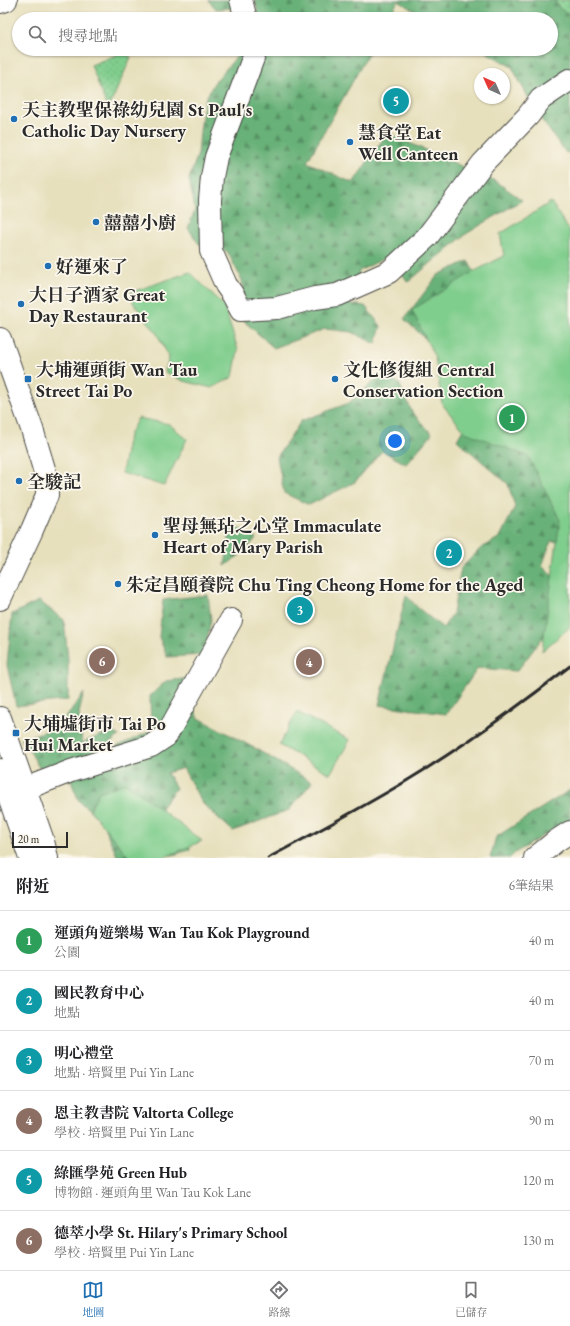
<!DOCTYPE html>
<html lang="zh-TW">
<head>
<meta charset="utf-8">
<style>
  :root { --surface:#fff; --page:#f6f6f6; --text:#202124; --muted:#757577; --line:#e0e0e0; --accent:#1f6fb2 }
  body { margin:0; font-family:"EB Garamond","Noto Serif TC",serif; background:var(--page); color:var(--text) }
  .compass { position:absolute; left:474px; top:68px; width:36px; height:36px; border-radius:50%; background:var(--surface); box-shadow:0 1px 3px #0004; rotate:315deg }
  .scale { position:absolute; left:12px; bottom:10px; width:56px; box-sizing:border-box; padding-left:4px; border:2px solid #2b2b2b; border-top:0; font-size:11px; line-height:14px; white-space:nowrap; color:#2b2b2b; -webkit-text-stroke:3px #fbf7ec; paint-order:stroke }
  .you { position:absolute; left:395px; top:441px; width:14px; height:14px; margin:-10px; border:3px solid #fff; border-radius:50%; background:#1a73e8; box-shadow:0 0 0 6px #1a73e833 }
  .badge { display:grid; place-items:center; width:26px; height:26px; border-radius:50%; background:var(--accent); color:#fff; font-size:13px; font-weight:700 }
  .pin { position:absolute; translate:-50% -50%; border:2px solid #fff; box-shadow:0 1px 4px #0006 }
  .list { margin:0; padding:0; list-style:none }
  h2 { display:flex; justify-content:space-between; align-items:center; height:52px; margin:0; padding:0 16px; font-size:17px }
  h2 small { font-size:13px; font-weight:400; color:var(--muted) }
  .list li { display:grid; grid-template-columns:26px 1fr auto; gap:12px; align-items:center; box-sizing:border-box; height:60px; padding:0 16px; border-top:1px solid var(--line) }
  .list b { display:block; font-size:15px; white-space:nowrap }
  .list p { margin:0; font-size:13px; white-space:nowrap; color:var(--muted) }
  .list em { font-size:13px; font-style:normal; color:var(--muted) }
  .icon { flex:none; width:22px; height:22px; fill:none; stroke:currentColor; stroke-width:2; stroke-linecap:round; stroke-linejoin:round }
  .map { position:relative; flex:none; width:570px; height:858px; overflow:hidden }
  .search { position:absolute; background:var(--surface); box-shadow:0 1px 3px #0004; left:12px; right:12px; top:12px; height:44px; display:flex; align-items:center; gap:10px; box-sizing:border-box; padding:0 14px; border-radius:22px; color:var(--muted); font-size:15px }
  .sheet { height:412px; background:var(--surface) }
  nav { display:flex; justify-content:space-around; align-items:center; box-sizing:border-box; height:56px; border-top:1px solid var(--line); background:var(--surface); font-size:11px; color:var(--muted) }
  nav a { display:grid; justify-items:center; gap:2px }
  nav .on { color:var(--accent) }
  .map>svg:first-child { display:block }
  .forest { fill:url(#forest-firs); stroke:#4a6e52 }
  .park { fill:#80ce8d; stroke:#567c5c }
  .garden { fill:url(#garden-dots); stroke:#567c5c }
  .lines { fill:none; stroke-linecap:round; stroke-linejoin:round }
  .street-casing { stroke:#474641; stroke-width:24 }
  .secondary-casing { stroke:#474641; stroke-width:24 }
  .street { stroke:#fff; stroke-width:22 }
  .secondary { stroke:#fff; stroke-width:22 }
  .rail { stroke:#2b2b2b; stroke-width:3 }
  .poi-dot { fill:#1f6fb2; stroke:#fbf7ec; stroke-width:1.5 }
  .labels { text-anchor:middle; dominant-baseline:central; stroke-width:3.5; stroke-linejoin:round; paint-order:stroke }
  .poi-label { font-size:18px; font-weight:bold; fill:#2b2b2b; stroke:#fbf7ec; text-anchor:start }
</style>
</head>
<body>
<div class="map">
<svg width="570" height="858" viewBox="0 0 570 858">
  <defs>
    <pattern id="forest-firs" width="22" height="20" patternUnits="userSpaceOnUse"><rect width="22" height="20" fill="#68b178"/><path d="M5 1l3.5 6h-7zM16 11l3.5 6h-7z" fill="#569063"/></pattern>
    <pattern id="garden-dots" width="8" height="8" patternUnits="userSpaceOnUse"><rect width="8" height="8" fill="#80ce8d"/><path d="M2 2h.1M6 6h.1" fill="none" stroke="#69a773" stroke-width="1.8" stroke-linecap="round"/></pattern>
  </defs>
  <rect width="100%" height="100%" fill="#fbf7ec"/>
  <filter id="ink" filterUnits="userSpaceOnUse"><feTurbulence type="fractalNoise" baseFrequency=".025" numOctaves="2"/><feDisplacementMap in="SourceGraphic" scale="8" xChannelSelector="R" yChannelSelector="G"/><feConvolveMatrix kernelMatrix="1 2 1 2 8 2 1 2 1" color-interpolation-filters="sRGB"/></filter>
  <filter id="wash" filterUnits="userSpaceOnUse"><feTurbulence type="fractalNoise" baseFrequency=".012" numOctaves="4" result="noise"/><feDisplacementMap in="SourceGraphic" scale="16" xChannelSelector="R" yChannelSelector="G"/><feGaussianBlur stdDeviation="0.9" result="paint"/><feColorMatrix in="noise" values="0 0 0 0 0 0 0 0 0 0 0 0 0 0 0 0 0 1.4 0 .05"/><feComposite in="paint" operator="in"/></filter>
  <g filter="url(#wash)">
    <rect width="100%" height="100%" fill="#e7e0bd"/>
    <g class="forest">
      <path d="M208,0H238L234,8L216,9Z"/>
      <path d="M255,0H570V152L566,153L536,112L512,67L481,49H551V19H430L398,1L388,19H259Z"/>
      <path d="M243,49H371L307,162L353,183L387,133L497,182L522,200L466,234L408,282L389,256L359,271L356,290L333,302L365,306L381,326L376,344L352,332L325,329L274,348L245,322L242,280L227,251L199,244L188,228L195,210L189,179L198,154L201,122L205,100L214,83Z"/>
      <path d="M468,261L490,300L426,339L404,319L438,275Z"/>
      <path d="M380,376L399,383L412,412L432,434L406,464L382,451L355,482L309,505L284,493L277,457L301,421L349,403Z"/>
      <path d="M517,379L570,542L551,541L542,566L570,593V602L517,671L478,668L446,714L379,705L406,595L418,608L443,628L453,613L461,568L480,549L500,537L515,507L508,484L457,440L467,422Z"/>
      <path d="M232,524L256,538L245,551L225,566L230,532Z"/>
      <path d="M208,595L211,620L204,655L167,657L159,637L163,600Z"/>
      <path d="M39,601L64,620L68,659V700L16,706L7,665L12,614Z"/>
      <path d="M206,676L194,704L197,717L256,749L312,782L289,810L233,831L216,816L202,803L183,768L167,773L176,788L157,813L191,849C166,858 167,858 144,845V858H118L101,820L79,801L70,779L105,752L151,731L150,696L166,681Z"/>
      <path d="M84,693L79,713L82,743L112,731L119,736L95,754L42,773L31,753L21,739L59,727Z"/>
      <path d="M570,790V819L515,853L510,858H490L496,837Z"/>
    </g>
    <g class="park">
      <path d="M551,202L570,232V627L542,651L560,520L528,456L465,432L442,404L435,358L412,310L473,272L504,256L500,234Z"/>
      <path d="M190,272L224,306L238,350L233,377L212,388L184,381L165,372L169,357L156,332L134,304L129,293Z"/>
      <path d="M138,418L169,424L187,439L164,486L122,473L129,435Z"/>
      <path d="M297,712L350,740L330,774L279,745Z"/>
      <path d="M126,783L202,841L163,858H130L90,810L99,792Z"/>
    </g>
    <g class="garden">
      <path d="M555,0H570V14L560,9Z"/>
      <path d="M121,53L131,57L108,110L91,65Z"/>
    </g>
  </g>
  <g filter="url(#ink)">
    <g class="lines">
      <defs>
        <g id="street">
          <path d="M241,0L246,19"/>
          <path d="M253,49L255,53L216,157L212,177L210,200L211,251L226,285L233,295L241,310L277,308L315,298L337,295L389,272L427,237L483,163L528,116L541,99L569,80"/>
          <path d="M9,795L71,771L151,746L166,736L231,620"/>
          <path d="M535,858L556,841L570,832"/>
        </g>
        <g id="secondary">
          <path d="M0,2L6,0"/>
          <path d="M0,339L32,429L47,479V495L32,530L0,599"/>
          <path d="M0,718L43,841L47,858"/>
          <path d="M0,770L30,858"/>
        </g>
      </defs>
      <use href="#street" class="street-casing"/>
      <use href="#secondary" class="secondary-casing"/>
      <use href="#street" class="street"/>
      <use href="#secondary" class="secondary"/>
      <path class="rail" d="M268,858C313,834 359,809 403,783C461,748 517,708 570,666"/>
    </g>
  </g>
  <g class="poi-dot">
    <circle cx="14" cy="119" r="4"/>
    <circle cx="350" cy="142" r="4"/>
    <circle cx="96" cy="222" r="4"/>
    <circle cx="48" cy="266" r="4"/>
    <circle cx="21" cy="304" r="4"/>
    <rect x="24" y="375" width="8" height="8" rx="2"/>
    <circle cx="335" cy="379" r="4"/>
    <circle cx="19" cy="481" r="4"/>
    <circle cx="155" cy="535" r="4"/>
    <circle cx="118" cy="584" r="4"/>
    <rect x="12" y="729" width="8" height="8" rx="2"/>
  </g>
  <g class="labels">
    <g class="poi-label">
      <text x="22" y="109">天主教聖保祿幼兒園 St Paul's<tspan x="22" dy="21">Catholic Day Nursery</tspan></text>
      <text x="358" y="132">慧食堂 Eat<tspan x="358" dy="21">Well Canteen</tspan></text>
      <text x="104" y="222">囍囍小廚</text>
      <text x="56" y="266">好運來了</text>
      <text x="29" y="294">大日子酒家 Great<tspan x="29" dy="21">Day Restaurant</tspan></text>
      <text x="36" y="369">大埔運頭街 Wan Tau<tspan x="36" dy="21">Street Tai Po</tspan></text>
      <text x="343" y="369">文化修復組 Central<tspan x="343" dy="21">Conservation Section</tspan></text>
      <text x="27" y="481">全駿記</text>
      <text x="163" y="525">聖母無玷之心堂 Immaculate<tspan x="163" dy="21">Heart of Mary Parish</tspan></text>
      <text x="126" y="584">朱定昌頤養院 Chu Ting Cheong Home for the Aged</text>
      <text x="24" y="723">大埔墟街市 Tai Po<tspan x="24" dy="21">Hui Market</tspan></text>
    </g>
  </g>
</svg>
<svg class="compass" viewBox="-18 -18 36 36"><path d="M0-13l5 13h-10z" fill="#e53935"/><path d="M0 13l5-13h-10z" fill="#757577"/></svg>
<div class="scale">20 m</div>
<div class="you"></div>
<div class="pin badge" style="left:512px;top:418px;background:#2e9e5b">1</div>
<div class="pin badge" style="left:449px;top:553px;background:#0f9aa8">2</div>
<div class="pin badge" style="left:300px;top:610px;background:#0f9aa8">3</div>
<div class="pin badge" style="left:309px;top:662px;background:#8d6e63">4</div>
<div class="pin badge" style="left:396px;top:101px;background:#0f9aa8">5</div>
<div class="pin badge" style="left:102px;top:661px;background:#8d6e63">6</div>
<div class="search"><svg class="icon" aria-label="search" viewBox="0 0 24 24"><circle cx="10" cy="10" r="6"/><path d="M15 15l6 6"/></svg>搜尋地點</div>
</div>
<section class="sheet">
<h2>附近<small>6筆結果</small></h2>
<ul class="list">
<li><span class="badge" style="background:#2e9e5b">1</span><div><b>運頭角遊樂場 Wan Tau Kok Playground</b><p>公園</p></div><em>40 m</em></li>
<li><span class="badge" style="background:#0f9aa8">2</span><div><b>國民教育中心</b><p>地點</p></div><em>40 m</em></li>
<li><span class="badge" style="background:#0f9aa8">3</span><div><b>明心禮堂</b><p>地點 · 培賢里 Pui Yin Lane</p></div><em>70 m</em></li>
<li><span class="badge" style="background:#8d6e63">4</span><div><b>恩主教書院 Valtorta College</b><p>學校 · 培賢里 Pui Yin Lane</p></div><em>90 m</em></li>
<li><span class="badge" style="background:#0f9aa8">5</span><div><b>綠匯學苑 Green Hub</b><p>博物館 · 運頭角里 Wan Tau Kok Lane</p></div><em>120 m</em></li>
<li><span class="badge" style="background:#8d6e63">6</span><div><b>德萃小學 St. Hilary's Primary School</b><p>學校 · 培賢里 Pui Yin Lane</p></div><em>130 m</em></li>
</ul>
</section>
<nav>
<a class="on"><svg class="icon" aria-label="map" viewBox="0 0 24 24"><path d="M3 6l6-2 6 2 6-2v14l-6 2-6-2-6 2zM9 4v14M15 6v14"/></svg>地圖</a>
<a><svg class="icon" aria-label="directions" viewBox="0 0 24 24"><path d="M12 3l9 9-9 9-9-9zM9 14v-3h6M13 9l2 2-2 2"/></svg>路線</a>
<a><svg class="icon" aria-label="saved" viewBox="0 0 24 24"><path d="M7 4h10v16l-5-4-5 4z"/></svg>已儲存</a>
</nav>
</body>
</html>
